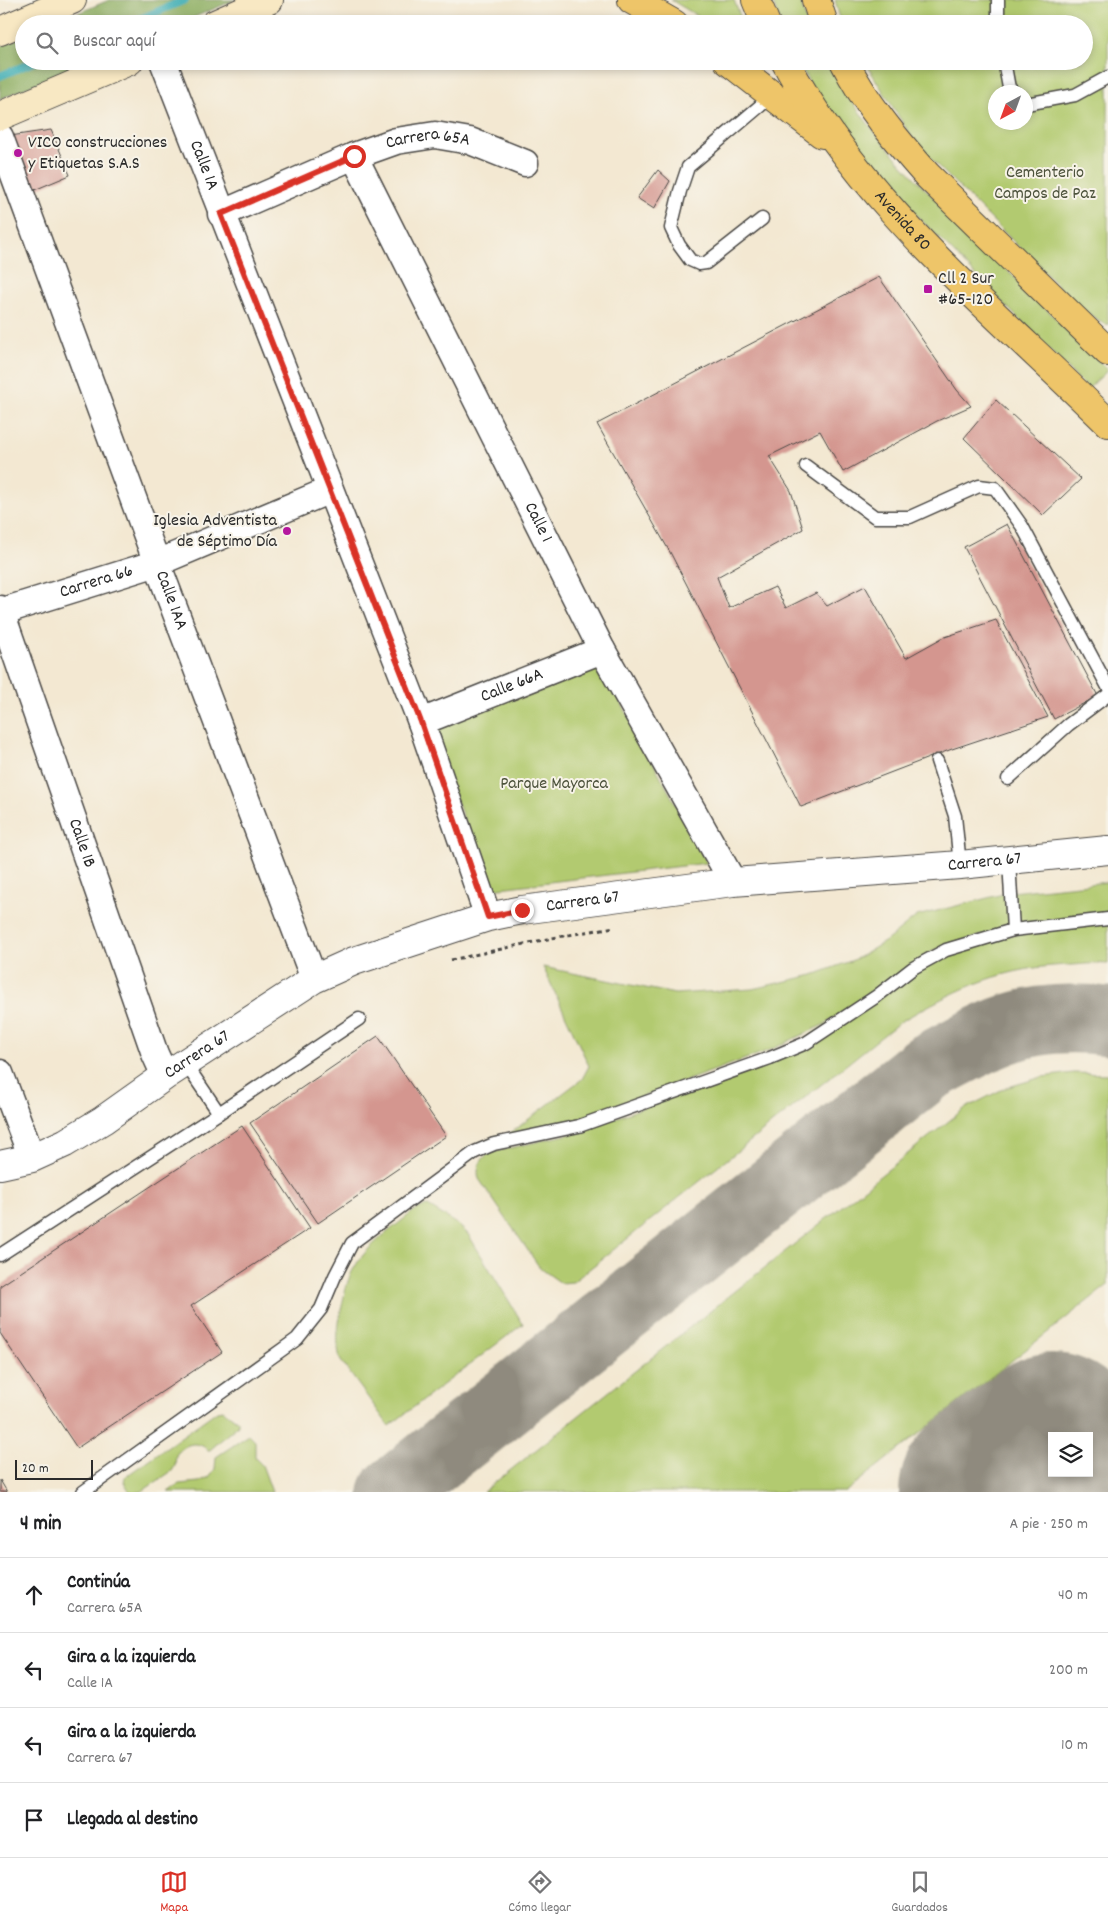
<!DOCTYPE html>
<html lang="es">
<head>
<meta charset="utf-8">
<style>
  :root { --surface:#fff; --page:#f2f2f2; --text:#202124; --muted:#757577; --line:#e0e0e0; --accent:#d93025 }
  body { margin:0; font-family:Dekko,sans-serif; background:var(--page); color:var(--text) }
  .controls { position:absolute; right:15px; bottom:15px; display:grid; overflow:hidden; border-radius:0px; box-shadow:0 2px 8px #0003 }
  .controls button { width:45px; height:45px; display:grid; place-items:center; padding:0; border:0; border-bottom:1px solid var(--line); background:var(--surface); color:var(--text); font:25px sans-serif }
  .compass { position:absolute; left:988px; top:85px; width:45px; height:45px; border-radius:50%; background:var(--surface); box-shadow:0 2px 8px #0003; rotate:221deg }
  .scale { position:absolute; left:15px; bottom:12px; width:78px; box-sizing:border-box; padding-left:5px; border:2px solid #2b2b2b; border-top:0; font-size:14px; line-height:18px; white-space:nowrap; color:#2b2b2b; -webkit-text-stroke:4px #f7f3e8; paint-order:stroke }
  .stop { position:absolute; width:15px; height:15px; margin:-11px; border:4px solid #d93025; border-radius:50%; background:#fff }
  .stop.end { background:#d93025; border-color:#fff; box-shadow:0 1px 5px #0008 }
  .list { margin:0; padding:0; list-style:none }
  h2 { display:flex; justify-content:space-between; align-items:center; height:65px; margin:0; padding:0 20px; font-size:21px }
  h2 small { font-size:16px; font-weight:400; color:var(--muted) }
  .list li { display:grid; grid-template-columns:32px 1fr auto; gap:15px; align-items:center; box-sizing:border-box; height:75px; padding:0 20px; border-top:1px solid var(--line) }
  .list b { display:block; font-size:19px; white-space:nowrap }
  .list p { margin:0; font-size:16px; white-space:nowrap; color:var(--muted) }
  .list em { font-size:16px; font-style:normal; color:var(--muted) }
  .icon { flex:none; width:28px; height:28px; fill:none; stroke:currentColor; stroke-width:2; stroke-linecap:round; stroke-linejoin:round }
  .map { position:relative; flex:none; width:1108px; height:1492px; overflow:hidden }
  .search { position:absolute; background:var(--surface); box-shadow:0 2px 8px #0003; left:15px; right:15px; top:15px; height:55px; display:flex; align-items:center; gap:12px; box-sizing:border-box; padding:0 18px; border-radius:28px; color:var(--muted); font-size:19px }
  .sheet { height:365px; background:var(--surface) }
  nav { display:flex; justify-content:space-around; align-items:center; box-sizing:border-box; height:70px; border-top:1px solid var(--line); background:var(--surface); font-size:14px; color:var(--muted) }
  nav a { display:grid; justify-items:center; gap:2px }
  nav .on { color:var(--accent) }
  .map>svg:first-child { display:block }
  .green { fill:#b2ca6f; stroke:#6e7a4d; fill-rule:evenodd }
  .forest { fill:#8dae62; stroke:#5c6c46 }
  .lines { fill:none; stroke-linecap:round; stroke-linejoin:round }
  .stream { stroke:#39abb2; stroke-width:8 }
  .taxiway { stroke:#8f8a7e; stroke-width:69 }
  .runway { stroke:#8f8a7e; stroke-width:174 }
  .building { fill:#d4968f }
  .service-casing { stroke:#494744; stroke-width:15 }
  .minor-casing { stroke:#494744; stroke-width:29 }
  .tertiary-casing { stroke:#494744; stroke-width:30 }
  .secondary-casing { stroke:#494744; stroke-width:30 }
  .primary-casing { stroke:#494744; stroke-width:30 }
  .path { stroke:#494744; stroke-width:3; stroke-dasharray:4 4; stroke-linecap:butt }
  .service { stroke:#fff; stroke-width:12 }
  .minor { stroke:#fff; stroke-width:26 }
  .tertiary { stroke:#fff; stroke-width:28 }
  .secondary { stroke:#f8e8c3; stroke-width:28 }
  .primary { stroke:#eec569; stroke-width:28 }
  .route { stroke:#d93025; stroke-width:6 }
  .poi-dot { fill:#b5179e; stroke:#f7f3e8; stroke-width:2 }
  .labels { text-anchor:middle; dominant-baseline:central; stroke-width:4; stroke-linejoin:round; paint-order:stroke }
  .poi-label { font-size:18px; fill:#2b2b2b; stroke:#f7f3e8; text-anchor:start }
  .street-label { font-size:18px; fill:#2b2b2b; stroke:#f7f3e8 }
  .park-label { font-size:18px; fill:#4d533c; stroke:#f7f3e8 }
</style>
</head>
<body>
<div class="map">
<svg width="1108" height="1492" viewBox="0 0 1108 1492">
  <rect width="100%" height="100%" fill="#f7f3e8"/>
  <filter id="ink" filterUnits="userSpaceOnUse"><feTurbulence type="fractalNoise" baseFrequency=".02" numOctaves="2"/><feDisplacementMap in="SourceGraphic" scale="10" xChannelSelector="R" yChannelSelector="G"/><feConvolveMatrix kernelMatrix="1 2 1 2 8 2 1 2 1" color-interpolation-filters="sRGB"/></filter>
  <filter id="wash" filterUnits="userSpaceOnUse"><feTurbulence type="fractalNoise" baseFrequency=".0096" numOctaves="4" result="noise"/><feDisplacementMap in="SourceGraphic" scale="20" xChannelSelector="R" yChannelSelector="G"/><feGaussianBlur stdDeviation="1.12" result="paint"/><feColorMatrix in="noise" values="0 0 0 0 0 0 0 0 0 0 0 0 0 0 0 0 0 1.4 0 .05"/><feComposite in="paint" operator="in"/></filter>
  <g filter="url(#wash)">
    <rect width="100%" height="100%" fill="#f3e8d2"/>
    <g class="green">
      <path d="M671,0H734L743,24H711Z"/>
      <path d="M772,0H800L807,24H781Z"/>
      <path d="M835,0H1108V325L1105,324L1080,308L916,144L864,61H1084V24H844L839,15ZM996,92H1026V122H996Z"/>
      <path d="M798,61H827C865,131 922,187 978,241C1021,284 1064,327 1108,370L1088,389L872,170L817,97Z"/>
      <path d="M600,663L707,863L491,889L429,729Z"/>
      <path d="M1108,882V913L999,930L934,950L823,1025L770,1050L573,1122L505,1137L582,1079L589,1066L543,967L675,994L752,989L813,975L856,959L886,941L917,916L1011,892Z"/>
      <path d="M1108,923V964C1097,963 1085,964 1073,965C1005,966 958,988 900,1022L573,1282L561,1283L540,1268L479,1179C476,1168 480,1160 489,1153L578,1132L770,1060L933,960L1006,936Z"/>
      <path d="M1073,1073L1108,1074V1285L845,1492H483L964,1109L1005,1088L1042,1077Z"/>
      <path d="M428,1206L456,1223L468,1234L523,1324L389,1426L341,1361C335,1345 338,1327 341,1311C344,1297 346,1282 353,1270C366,1245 394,1228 415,1210L422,1207Z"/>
      <path d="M223,1410L238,1421V1425L210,1450H208C197,1440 185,1443 176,1455L175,1466L172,1471L141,1492H130L124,1482L125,1477L217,1411Z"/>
      <path d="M249,1435L255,1441V1458L262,1465L272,1492H168L179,1484L199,1482L209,1477L215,1469L216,1457Z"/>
    </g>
    <g class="forest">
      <path d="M109,0H235L178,24H52Z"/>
      <path d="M24,36V61H89L0,99V46Z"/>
    </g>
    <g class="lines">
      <g class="stream">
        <path d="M128,24L185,0"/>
        <path d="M0,76L36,61"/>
      </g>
      <path class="taxiway" d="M393,1492L927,1068C952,1055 976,1041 1002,1031C1035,1018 1074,1017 1108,1021"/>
      <path class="runway" d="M986,1492L1052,1440"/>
    </g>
    <g id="blocks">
      <g class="building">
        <path d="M51,130L70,175L32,191L10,136Z"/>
        <path d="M658,170L670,181L654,209L637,198Z"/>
        <path d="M879,277L957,390L971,406L937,421L843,472L820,431L769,456L791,491L803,529L717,577L729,608L775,587L786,608L816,593L827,606L865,586L906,658L942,638L996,620L1048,717L952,749L801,807L671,554L597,424Z"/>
        <path d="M996,400L1081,479L1043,515L964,438Z"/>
        <path d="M1007,524L1098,696L1054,719L964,547Z"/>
        <path d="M378,1036L446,1136L318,1223L250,1123Z"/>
        <path d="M242,1126L310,1228L191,1306L222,1352L77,1448L0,1333V1286Z"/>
        <path d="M0,1480L7,1492H0Z"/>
      </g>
    </g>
  </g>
  <g filter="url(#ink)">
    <use href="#blocks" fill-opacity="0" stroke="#494744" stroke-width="1"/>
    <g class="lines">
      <defs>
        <g id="service">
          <path d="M998,24V0"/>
          <path d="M1004,61L1009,88L1014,92"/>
          <path d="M1026,104L1075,95L1108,77"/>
          <path d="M762,219L706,263L699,264L690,260L679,245L671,228L680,191L688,167L773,95"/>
          <path d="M806,466L875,517H910L979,486L995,488L1022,526L1108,687"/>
          <path d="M937,761L955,816L960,865"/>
          <path d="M1008,779L1068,725L1108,695"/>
          <path d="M1009,861L1013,930"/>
          <path d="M185,1063L219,1113"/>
          <path d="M0,1255L219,1113L359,1019"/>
          <path d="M83,1492L297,1339L321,1309L335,1276L352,1243L475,1152L494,1144L579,1126L770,1058L806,1043L877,996L913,968L946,950L1013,930L1108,919"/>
        </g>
        <g id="minor">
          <path id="s1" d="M163,61L421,722L488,917"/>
          <path id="s2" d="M0,137L157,563L314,979"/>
          <path id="s3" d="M354,156L602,650L733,882"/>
          <path id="s4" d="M221,214L354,156L396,141L435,135L470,141L525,163"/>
          <path id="s5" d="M0,609L155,1054L165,1076"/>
          <path id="s6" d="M0,612L157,563L330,490"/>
          <path id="s7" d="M421,722L602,650"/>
          <path d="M0,1073L32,1158"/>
        </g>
        <g id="tertiary">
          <path id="s8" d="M0,1165L32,1158L65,1143L103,1120L165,1076L314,979L354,961L488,917L522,910L733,882L960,865L1108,850"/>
        </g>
        <g id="secondary">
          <path d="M215,24L269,0"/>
          <path d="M0,31L72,0"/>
          <path d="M0,116L129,61"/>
        </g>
        <g id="primary">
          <path d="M632,0L674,24"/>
          <path d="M756,0L766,24"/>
          <path d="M816,0L824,24"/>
          <path d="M728,61L822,134"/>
          <path id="s9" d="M785,61C862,205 994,310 1108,423"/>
          <path d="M844,61C865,103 896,140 927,175L1108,352"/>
        </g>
      </defs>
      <use href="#service" class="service-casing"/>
      <use href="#minor" class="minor-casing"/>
      <use href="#tertiary" class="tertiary-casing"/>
      <use href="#secondary" class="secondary-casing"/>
      <use href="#primary" class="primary-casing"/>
      <path class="path" d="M451,960L552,938L614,927"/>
      <use href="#service" class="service"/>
      <use href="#minor" class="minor"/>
      <use href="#tertiary" class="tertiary"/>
      <use href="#secondary" class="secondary"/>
      <use href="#primary" class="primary"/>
    </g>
  </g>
  <g class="lines" filter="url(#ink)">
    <path class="route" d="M354,156L221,214L421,722L488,917L522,910"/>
  </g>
  <g class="poi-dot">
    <circle cx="18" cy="153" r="5"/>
    <rect x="923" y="284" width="10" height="10" rx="2.5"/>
    <circle cx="287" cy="531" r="5"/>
  </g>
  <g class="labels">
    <g class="poi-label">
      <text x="28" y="143">VICO construcciones<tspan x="28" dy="21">y Etiquetas S.A.S</tspan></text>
      <text x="938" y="279">Cll 2 Sur<tspan x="938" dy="21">#65-120</tspan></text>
      <text x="277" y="521" text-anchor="end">Iglesia Adventista<tspan x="277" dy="21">de Séptimo Día</tspan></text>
    </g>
    <g class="street-label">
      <text stroke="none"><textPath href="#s4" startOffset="222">Carrera 65A</textPath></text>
      <text stroke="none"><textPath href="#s1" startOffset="112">Calle 1A</textPath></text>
      <text stroke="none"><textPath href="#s9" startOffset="199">Avenida 80</textPath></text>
      <text stroke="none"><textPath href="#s3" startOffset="410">Calle 1</textPath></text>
      <text stroke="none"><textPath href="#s6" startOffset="101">Carrera 66</textPath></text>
      <text stroke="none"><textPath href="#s2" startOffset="494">Calle 1AA</textPath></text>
      <text stroke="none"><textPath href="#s7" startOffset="98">Calle 66A</textPath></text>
      <text stroke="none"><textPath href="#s5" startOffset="248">Calle 1B</textPath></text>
      <text stroke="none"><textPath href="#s8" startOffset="1052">Carrera 67</textPath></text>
      <text stroke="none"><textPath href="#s8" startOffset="648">Carrera 67</textPath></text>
      <text stroke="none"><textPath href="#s8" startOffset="228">Carrera 67</textPath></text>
    </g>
    <g class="park-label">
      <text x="1045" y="173">Cementerio<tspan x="1045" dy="21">Campos de Paz</tspan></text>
      <text x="554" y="784">Parque Mayorca</text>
    </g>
  </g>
</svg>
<div class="controls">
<button><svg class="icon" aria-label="layers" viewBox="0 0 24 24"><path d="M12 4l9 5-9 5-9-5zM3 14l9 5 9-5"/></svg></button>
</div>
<svg class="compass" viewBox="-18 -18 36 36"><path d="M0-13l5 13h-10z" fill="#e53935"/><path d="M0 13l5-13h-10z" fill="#757577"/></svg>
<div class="scale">20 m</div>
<div class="stop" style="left:354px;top:156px"></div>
<div class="stop end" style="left:522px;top:910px"></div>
<div class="search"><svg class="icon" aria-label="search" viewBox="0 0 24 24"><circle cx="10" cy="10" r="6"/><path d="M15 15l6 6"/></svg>Buscar aquí</div>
</div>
<section class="sheet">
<h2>4 min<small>A pie · 250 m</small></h2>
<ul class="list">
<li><svg class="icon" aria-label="ahead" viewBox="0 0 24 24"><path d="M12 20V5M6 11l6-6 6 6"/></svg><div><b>Continúa</b><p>Carrera 65A</p></div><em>40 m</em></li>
<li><svg class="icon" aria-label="left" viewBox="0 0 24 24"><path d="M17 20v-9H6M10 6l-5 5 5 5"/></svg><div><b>Gira a la izquierda</b><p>Calle 1A</p></div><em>200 m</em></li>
<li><svg class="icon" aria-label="left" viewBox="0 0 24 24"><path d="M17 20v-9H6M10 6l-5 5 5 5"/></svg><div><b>Gira a la izquierda</b><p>Carrera 67</p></div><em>10 m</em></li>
<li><svg class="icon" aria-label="arrive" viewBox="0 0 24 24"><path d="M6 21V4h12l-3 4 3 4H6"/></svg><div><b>Llegada al destino</b></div></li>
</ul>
</section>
<nav>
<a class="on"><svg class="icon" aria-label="map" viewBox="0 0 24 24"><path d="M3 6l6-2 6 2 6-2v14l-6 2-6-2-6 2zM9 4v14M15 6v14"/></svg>Mapa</a>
<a><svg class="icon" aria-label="directions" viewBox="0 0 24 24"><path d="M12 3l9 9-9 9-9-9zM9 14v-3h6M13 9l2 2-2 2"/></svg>Cómo llegar</a>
<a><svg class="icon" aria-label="saved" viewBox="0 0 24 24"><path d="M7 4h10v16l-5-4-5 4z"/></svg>Guardados</a>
</nav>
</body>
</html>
